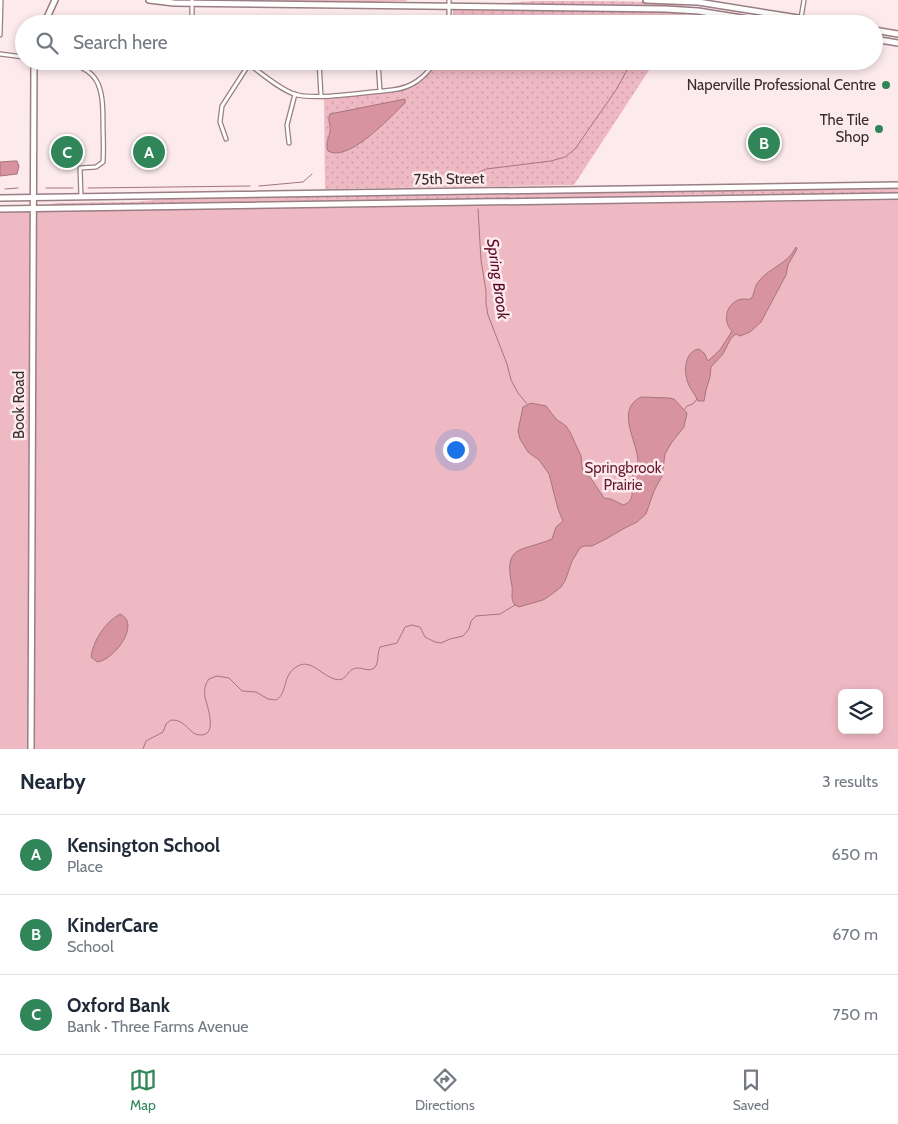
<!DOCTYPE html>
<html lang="en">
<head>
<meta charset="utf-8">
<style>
  :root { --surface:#fff; --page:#f6f6f7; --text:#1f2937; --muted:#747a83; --line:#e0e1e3; --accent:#318659 }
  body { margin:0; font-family:Cabin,sans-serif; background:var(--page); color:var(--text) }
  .controls { position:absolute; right:15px; bottom:15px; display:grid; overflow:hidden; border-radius:8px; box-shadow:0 2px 8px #0003 }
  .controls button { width:45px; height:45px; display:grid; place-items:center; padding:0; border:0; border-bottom:1px solid var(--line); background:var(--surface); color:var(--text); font:25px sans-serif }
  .you { position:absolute; left:455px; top:449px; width:18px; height:18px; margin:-12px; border:4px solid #fff; border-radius:50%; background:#1a73e8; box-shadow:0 0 0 8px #1a73e833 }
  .badge { display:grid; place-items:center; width:32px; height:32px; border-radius:50%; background:var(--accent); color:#fff; font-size:16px; font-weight:700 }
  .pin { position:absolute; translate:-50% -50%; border:2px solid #fff; box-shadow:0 1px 5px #0006 }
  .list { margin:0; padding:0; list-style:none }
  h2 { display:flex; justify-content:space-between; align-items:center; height:65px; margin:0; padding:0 20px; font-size:21px }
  h2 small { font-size:16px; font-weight:400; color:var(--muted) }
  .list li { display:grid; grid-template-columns:32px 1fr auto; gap:15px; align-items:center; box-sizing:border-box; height:80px; padding:0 20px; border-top:1px solid var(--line) }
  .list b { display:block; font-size:19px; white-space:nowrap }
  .list p { margin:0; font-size:16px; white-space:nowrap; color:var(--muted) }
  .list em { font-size:16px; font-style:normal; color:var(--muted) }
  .icon { flex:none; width:28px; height:28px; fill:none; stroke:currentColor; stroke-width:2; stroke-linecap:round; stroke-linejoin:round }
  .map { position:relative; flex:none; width:898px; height:749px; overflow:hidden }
  .search { position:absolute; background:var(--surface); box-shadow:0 2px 8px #0003; left:15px; right:15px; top:15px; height:55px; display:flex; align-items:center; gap:12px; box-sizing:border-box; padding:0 18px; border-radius:28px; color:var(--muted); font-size:19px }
  .sheet { height:305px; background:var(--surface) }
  nav { display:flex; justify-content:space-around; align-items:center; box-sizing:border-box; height:70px; border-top:1px solid var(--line); background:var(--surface); font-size:14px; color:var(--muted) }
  nav a { display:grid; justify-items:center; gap:2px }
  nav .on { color:var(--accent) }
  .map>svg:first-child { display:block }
  .grass { fill:url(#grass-dots) }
  .green { fill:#efb9c3; fill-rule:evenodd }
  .water { fill:#d793a0; stroke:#a7747e }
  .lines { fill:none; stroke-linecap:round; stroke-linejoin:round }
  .stream { stroke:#a7747e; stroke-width:1 }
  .street-casing { stroke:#997e83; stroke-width:5.5 }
  .secondary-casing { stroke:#997e83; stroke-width:8 }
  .street { stroke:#fff; stroke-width:3 }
  .secondary { stroke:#fff; stroke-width:5 }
  .poi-dot { fill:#318659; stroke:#fceaed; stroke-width:2 }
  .labels { text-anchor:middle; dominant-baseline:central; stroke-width:5; stroke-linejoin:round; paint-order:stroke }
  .poi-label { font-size:15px; fill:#372c2e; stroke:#fceaed; text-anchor:end }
  .street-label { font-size:15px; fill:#372c2e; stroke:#fceaed }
  .park-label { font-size:15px; fill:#691932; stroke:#fceaed }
  .water-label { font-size:16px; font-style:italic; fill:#570523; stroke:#fceaed }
</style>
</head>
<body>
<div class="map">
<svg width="898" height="749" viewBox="0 0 898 749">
  <defs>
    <pattern id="grass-dots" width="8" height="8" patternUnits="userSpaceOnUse" patternTransform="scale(1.25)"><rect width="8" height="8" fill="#efb9c3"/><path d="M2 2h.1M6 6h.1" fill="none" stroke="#ce9fa8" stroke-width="1.8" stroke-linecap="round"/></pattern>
  </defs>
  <rect width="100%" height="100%" fill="#fceaed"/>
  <g class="grass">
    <path d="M227,0H407V1L366,2Z"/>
    <path d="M534,1C557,1 674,0 686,6L490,4Z"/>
    <path d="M453,10L669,12H687L679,24H453Z"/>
    <path d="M438,61H655L574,185L325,189L324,98L402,91L420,82Z"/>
    <path d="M898,187V193L45,206L56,203L133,202L178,198Z"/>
  </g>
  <path class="green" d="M898,200V749H0V212ZM842,693H879V730H842Z"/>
  <g class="water">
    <path d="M405,99V103C391,116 349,163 328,151C325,142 329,139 330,131C331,124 327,120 330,114Z"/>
    <path d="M14,161H17L19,166L17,174L0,176V162Z"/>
    <path d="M796,247L797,249L788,265L786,275L761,322L750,332L740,336L736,334L731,338L723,354L711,367L710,377L706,390L704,401H698C695,394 690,389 688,383C683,371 685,351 699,349L704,353L708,361L720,350L732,331C723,322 725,306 738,300C742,298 747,300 751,299C755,293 754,286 759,281C770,267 788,264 796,247Z"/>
    <path d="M641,397L669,398L674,399L687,413L684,427L672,442L665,454L662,476L654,491L646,514L637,522L623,529L606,539L592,546H584L580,548L572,561L565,581L561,587L548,597L543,600L519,607L515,605C510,599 513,593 512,586C503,544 521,552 552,539L556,527L563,521L558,509L549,474L539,460L528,452L520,439L518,431L523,407L531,403L546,406L556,419L566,426L570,432L581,456L582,467L584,474L590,477L604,498L611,499L623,505C635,501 632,492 631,482C631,474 638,469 638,461C637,440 615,410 641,397Z"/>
    <path d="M120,614C142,624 113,661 97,662L91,657C93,641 105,622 120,614Z"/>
  </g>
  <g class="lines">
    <g class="stream">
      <path d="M477,184L479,172L486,169L551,161L565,157L575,149L616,90L632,61"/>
      <path d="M259,186L303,182L312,174"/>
      <path d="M46,188H73"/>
      <path d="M88,188L250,186"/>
      <path d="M5,189L18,188"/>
      <path d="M478,209L481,260L486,291V304L488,315L507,364L511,380L518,393L527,404"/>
      <path d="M685,409L687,406L693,404L697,399"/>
      <path d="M143,749L146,741L163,732L166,724L171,720C187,719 189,736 201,735C218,735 207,706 205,697C204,690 205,684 209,679L217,676L229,678L242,691L256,692L268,699L276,700C289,692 281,675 298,666C310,659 321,674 332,678C348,685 345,668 358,668C364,668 371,673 376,666C379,660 377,653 380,647L397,643L405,627L412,625L420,627L425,637L435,642L441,643L450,639L463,636L469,629L471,621L476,616L500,614L515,605"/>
    </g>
    <defs>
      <g id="street">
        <path d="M192,0V24"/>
        <path d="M449,0V24"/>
        <path d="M800,24L804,0"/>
        <path d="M0,35L1,0"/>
        <path d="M0,54L24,57"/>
        <path d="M58,61C100,67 103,86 103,123C103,136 104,149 103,162L96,167L80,168L81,197"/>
        <path d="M245,61C260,72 276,87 294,94C312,101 370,92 392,90C412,88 424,78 436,61"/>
        <path d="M319,61L321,96"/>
        <path d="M378,61L380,91"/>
        <path d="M226,139L220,122L222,106L251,61"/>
        <path d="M289,143L287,125L295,94"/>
      </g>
      <g id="secondary">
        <path d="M149,0L174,3L665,9L698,11L779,24"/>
        <path d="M646,0L698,2L836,24"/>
        <path d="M44,24L55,0"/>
        <path d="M874,30L898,34"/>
        <path d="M874,39L898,43"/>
        <path d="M0,198L898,185"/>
        <path d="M0,209L898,196"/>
        <path d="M31,749L34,61"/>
      </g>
    </defs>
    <use href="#street" class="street-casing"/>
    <use href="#secondary" class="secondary-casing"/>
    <use href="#street" class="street"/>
    <use href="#secondary" class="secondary"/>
  </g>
  <g class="poi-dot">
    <circle cx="886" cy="85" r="5"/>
    <circle cx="879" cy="129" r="5"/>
  </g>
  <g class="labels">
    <g class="poi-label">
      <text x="876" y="85">Naperville Professional Centre</text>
      <text x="869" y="120">The Tile<tspan x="869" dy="17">Shop</tspan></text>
    </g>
    <g class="street-label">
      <text transform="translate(449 179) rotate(-1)">75th Street</text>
      <text transform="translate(19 405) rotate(-90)">Book Road</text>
    </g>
    <g class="park-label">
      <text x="623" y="468">Springbrook<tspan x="623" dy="17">Prairie</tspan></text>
    </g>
    <g class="water-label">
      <text transform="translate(498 279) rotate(82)">Spring Brook</text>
    </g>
  </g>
</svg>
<div class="controls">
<button><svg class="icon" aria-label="layers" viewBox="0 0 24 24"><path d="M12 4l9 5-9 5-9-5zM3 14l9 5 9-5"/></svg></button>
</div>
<div class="you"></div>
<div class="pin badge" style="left:149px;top:152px">A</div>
<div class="pin badge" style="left:764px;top:143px">B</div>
<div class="pin badge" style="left:67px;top:152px">C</div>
<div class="search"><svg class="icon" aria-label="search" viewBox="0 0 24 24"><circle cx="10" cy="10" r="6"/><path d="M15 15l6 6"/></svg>Search here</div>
</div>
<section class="sheet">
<h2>Nearby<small>3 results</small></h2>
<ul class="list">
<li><span class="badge">A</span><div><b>Kensington School</b><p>Place</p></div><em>650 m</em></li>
<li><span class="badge">B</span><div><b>KinderCare</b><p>School</p></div><em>670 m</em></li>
<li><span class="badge">C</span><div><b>Oxford Bank</b><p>Bank · Three Farms Avenue</p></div><em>750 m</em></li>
</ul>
</section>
<nav>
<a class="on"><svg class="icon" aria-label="map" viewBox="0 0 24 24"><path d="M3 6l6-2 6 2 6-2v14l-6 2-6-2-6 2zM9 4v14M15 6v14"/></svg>Map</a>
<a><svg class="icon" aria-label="directions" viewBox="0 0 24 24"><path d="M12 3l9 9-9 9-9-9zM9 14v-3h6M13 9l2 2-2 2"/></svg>Directions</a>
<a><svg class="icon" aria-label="saved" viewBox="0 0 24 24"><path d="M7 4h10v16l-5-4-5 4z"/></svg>Saved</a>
</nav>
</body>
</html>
